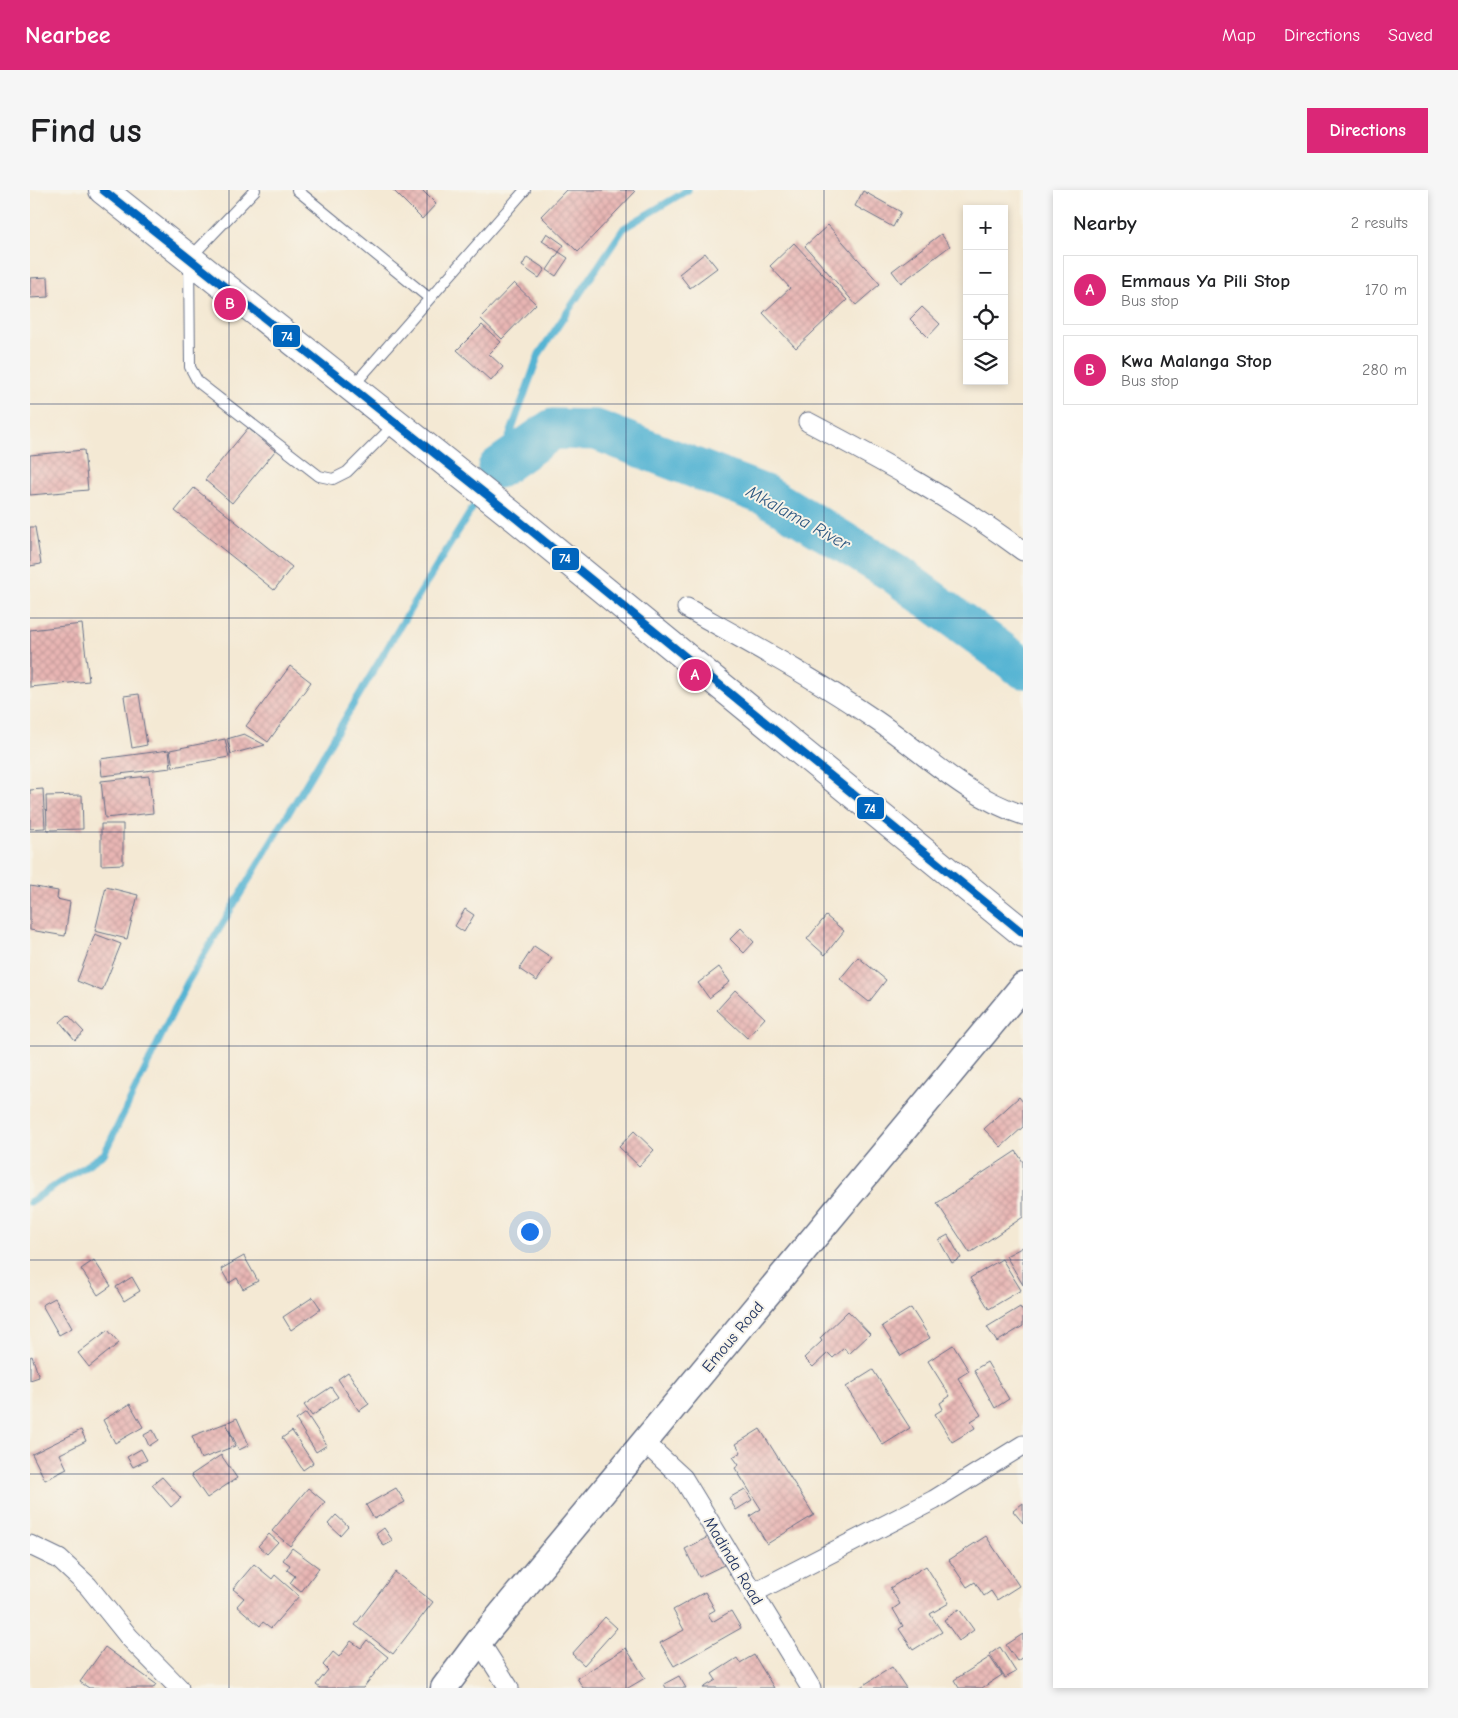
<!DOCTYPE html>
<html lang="en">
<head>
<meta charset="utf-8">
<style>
  :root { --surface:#fff; --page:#f6f6f6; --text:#202124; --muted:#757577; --line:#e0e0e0; --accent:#db2777 }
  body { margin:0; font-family:"Comic Neue",sans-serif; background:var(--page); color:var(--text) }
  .controls { position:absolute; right:15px; top:15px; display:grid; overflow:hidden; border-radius:0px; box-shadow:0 2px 8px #0003 }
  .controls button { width:45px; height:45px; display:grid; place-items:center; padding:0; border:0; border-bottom:1px solid var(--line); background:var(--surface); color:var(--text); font:25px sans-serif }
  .you { position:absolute; left:499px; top:1041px; width:18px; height:18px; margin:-12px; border:4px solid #fff; border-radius:50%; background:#1a73e8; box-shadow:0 0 0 8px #1a73e833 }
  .badge { display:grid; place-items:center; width:32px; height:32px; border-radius:50%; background:var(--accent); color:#fff; font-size:16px; font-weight:700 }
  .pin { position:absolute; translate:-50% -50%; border:2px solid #fff; box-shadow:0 1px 5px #0006 }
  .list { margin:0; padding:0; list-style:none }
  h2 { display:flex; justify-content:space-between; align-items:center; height:65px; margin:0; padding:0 20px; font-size:21px }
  h2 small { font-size:16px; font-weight:400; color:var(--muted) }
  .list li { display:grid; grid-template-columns:32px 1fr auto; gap:15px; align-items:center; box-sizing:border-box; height:70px; margin:0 10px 10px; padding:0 10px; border:1px solid var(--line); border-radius:0px }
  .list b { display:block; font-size:19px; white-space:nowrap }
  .list p { margin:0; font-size:16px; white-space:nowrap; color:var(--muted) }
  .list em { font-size:16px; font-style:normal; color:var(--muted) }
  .icon { flex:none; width:28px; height:28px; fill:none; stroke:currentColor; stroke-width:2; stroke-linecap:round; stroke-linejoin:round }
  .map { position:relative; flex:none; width:993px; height:1498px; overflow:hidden; border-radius:0px }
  header { display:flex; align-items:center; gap:30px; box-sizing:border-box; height:70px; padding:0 25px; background:var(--accent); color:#fff }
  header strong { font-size:24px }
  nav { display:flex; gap:28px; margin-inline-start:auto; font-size:18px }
  .intro { display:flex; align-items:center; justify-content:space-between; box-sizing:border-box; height:120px; padding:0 30px }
  h1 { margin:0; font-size:35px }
  .button { padding:12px 22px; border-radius:0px; background:var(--accent); color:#fff; font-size:18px; font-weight:700 }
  main { display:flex; gap:30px; padding:0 30px }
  aside { flex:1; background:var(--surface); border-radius:0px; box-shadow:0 2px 8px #0003 }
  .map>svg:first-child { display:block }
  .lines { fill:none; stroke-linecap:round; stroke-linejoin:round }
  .stream { stroke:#55b4d3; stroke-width:7 }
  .river { stroke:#55b4d3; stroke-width:41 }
  .building { fill:url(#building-cross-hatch) }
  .lane-casing { stroke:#677087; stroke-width:12 }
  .street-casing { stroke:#677087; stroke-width:21 }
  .secondary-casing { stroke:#677087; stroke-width:29 }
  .highway-casing { stroke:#677087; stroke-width:30 }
  .lane { stroke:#fff; stroke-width:10 }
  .street { stroke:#fff; stroke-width:19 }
  .secondary { stroke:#fff; stroke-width:26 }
  .highway { stroke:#fff; stroke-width:28 }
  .bus-1-casing { stroke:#f7f3e8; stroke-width:11 }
  .bus-1 { stroke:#0065bd; stroke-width:8 }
  .grid { fill:none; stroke:#1b2f5e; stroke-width:1; stroke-opacity:0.55 }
  .labels { text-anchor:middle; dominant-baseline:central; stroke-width:4; stroke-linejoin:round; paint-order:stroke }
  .street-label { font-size:16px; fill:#1b2f5e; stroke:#f7f3e8 }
  .water-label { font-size:18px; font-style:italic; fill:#2c5781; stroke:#f7f3e8 }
  .line-badge { stroke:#f7f3e8; stroke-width:2 }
  .badge-label { font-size:14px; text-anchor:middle; font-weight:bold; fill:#fff }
</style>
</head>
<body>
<header>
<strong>Nearbee</strong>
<nav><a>Map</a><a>Directions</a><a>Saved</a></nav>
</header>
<div class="intro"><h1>Find us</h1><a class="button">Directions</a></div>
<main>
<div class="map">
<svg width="993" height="1498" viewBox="0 0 993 1498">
  <defs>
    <pattern id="building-cross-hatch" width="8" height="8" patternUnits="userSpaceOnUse" patternTransform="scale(1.25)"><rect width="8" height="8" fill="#e8b5b3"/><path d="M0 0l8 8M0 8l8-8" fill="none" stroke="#c69c9c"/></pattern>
  </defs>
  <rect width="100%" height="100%" fill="#f7f3e8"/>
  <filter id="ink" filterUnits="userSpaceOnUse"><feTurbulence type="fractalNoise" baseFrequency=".02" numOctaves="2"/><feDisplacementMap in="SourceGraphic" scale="10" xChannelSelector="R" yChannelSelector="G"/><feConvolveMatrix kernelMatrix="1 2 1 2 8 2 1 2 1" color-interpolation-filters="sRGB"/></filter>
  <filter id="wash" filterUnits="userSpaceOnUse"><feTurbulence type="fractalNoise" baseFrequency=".0096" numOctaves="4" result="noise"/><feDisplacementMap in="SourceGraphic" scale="20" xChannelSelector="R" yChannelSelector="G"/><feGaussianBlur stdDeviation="1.12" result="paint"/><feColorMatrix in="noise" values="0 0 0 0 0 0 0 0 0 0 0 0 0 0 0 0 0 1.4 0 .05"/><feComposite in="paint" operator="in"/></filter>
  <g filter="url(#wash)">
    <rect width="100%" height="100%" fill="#f4e9d4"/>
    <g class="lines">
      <g class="stream">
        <path d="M456,297L468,278L509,164L594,38L658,0"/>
        <path d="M0,1012L74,964L157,793L387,408L450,306"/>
      </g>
      <path class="river" d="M468,278L523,239L566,240L737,306L863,382L993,478"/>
    </g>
    <g id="blocks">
      <g class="building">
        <path d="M363,0H392L406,14L392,29Z"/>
        <path d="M536,0H603L605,2L548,62L511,26Z"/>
        <path d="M833,1L871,22L863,37L825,16Z"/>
        <path d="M798,35L850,94L826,115L775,56Z"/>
        <path d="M517,43L534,55L529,62L512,51Z"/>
        <path d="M911,44L920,56L871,93L862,81Z"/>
        <path d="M764,53L817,110L766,158L733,123L760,98L740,76Z"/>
        <path d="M529,62L538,68L526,86L517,80Z"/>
        <path d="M675,63L687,78L660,98L649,84Z"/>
        <path d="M497,67L515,79L509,88L492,76Z"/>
        <path d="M18,87L19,107L0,108V88Z"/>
        <path d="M484,93L506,114L472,149L450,128Z"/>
        <path d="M892,117L910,134L898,147L880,129Z"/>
        <path d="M452,135L471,152L459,164L473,177L461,191L427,160Z"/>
        <path d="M218,238L245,261L202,313L175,290Z"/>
        <path d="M54,260L58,300L0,305V265Z"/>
        <path d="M164,298L262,377L244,400L145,321Z"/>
        <path d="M0,337H5L11,374L0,376Z"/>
        <path d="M52,434L59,491L0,497V440Z"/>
        <path d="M260,476L281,492L238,552L216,536Z"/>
        <path d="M109,504L117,555L102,558L94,506Z"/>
        <path d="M214,544L235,555L201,564L197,549Z"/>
        <path d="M195,549L199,567L143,577L140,560Z"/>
        <path d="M139,560L141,578L72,586L70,569Z"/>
        <path d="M119,586L123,623L75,628L71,591Z"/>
        <path d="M13,599L15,638L0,639V600Z"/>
        <path d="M52,605L53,639L17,640L16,606Z"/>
        <path d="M71,634H93V674L71,675Z"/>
        <path d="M0,696L28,701L27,709L40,712L35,746L0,740Z"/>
        <path d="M76,697L108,705L97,749L65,741Z"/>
        <path d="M435,719L444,725L434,742L425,736Z"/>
        <path d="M796,726L814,741L795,765L777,749Z"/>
        <path d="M711,738L724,752L714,763L700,749Z"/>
        <path d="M65,744L91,754L72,801L47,791Z"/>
        <path d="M504,756L522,768L507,791L489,779Z"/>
        <path d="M828,767L856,790L839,812L810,789Z"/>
        <path d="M689,777L700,792L679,808L668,793Z"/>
        <path d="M705,800L735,828L717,848L687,820Z"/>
        <path d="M38,825L54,842L45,850L30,832Z"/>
        <path d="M989,907L993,912V937L971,957L954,939Z"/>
        <path d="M604,941L624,960L609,976L589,957Z"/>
        <path d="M986,961L993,972V1027L940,1063L907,1013Z"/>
        <path d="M918,1045L931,1068L922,1073L909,1050Z"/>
        <path d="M993,1057V1095L976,1066Z"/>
        <path d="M214,1066L228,1091L213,1099L207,1088L199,1093L191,1079Z"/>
        <path d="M972,1069L991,1100L959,1119L940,1088Z"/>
        <path d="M64,1070L81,1096L68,1105L51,1079Z"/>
        <path d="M102,1087L110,1101L94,1111L86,1097Z"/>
        <path d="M283,1107L291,1119L261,1140L253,1127Z"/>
        <path d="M25,1108L42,1138L29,1145L12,1115Z"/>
        <path d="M990,1117L993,1122V1136L967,1152L957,1137Z"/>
        <path d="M881,1118L900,1148L871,1166L852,1136Z"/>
        <path d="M818,1121L840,1144L819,1164L814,1158L803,1168L798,1163L783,1177L774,1168L792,1151L790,1148Z"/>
        <path d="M78,1140L89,1153L59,1177L48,1163Z"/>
        <path d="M923,1155L939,1181L928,1188L951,1225L941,1231L945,1238L922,1252L905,1224L913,1219L910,1213L920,1206L898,1171Z"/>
        <path d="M2,1166L9,1187L0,1190V1167Z"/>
        <path d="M957,1172L979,1209L965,1218L944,1180Z"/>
        <path d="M843,1180L880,1238L853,1255L816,1197Z"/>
        <path d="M318,1182L339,1214L329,1221L308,1189Z"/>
        <path d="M301,1197L308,1207L282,1226L274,1215Z"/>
        <path d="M100,1214L113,1237L85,1253L73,1230Z"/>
        <path d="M276,1223L297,1255L286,1262L266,1230Z"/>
        <path d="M207,1228L219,1255L209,1260L196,1233Z"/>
        <path d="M196,1233L205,1256L171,1269L162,1246Z"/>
        <path d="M730,1239L784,1325L737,1354L720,1326L731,1319L705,1278L709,1275L703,1267L711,1262L706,1254Z"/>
        <path d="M51,1240L56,1251L30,1264L37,1279L15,1290L2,1264Z"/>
        <path d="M123,1240L128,1250L119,1256L114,1245Z"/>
        <path d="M262,1241L283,1273L273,1280L252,1248Z"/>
        <path d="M111,1259L117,1270L103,1277L97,1267Z"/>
        <path d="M191,1265L207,1288L177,1308L161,1285Z"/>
        <path d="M132,1287L151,1308L141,1317L122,1295Z"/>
        <path d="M278,1298L295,1312L260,1356L242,1341Z"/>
        <path d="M366,1298L375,1312L344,1329L336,1315Z"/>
        <path d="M715,1299L722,1310L706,1320L699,1308Z"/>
        <path d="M993,1313V1333L983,1321Z"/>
        <path d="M306,1325L318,1336L310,1345L298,1334Z"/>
        <path d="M354,1338L363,1351L354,1356L346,1344Z"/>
        <path d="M239,1344L248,1352L237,1364L228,1356Z"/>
        <path d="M680,1346L694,1375L669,1387L655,1359Z"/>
        <path d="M956,1346L989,1396L967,1410L961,1401L954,1406L945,1392L937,1397L919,1370Z"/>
        <path d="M262,1358L289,1378L271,1402L260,1393L265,1386L257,1380L260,1375L253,1370Z"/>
        <path d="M224,1374L242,1389L245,1385L269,1406L241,1438L233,1432L230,1436L207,1416L214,1408L203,1399Z"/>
        <path d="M896,1376L919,1413L900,1424L912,1442L883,1460L869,1439L873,1436L863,1419L870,1414L860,1398Z"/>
        <path d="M365,1382L403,1412L363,1464L325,1435Z"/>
        <path d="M675,1402L685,1420L678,1424L682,1432L701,1421L711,1438L644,1476L630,1453L654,1440L643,1420Z"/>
        <path d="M929,1419L944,1440L929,1451L914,1430Z"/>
        <path d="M575,1427L587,1438L554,1475L542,1464Z"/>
        <path d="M993,1444V1467L987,1471L976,1455Z"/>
        <path d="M337,1450L358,1467L333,1498H290L286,1495L298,1480L293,1475L303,1462L309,1467L321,1451L331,1458Z"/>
        <path d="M75,1457L126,1494L123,1498H59L50,1492Z"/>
        <path d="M970,1457L986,1482L975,1488L960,1464Z"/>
        <path d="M596,1458L615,1488L598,1498H553L547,1488Z"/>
        <path d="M724,1465L744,1498H673L686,1490L682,1484L707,1468L710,1473Z"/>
        <path d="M960,1467L972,1485L952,1498H929L924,1490Z"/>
        <path d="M862,1477L876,1498H829Z"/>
        <path d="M649,1486L656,1498H636L634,1494Z"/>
      </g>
    </g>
  </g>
  <g filter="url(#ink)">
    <use href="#blocks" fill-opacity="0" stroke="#677087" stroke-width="1"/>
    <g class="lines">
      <defs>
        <g id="lane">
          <path d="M225,0L159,69L160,177L168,192L289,286L303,289L317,282L365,234"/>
          <path d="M267,0L399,108"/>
          <path d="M322,197L495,0"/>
        </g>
        <g id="street">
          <path d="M778,232C852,271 926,311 993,361"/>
          <path d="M657,418C721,454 786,489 847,531C895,564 935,606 993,625"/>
          <path d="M615,1253L653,1288L781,1498"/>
          <path d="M0,1355L29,1369L58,1396L99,1447L149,1498"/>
          <path d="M723,1403L904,1310L993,1255"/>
          <path d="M449,1451L479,1498"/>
        </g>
        <path id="secondary" d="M414,1498L449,1451L993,796"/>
        <path id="highway" d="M73,0L487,329L993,743"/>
      </defs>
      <use href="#lane" class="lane-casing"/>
      <use href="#street" class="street-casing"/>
      <use href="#secondary" class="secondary-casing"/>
      <use href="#highway" class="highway-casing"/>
      <use href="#lane" class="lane"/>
      <use href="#street" class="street"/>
      <use href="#secondary" class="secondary"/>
      <use href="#highway" class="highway"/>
      <defs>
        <path id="bus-1" d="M73,0L487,329L993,743"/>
      </defs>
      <use href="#bus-1" class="bus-1-casing"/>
      <use href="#bus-1" class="bus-1"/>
    </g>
  </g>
  <path class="grid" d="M199,0V1498M397,0V1498M596,0V1498M794,0V1498M0,214H993M0,428H993M0,642H993M0,856H993M0,1070H993M0,1284H993"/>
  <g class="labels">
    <g class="street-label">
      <text transform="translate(703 1147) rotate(-50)">Emous Road</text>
      <text transform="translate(703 1371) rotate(59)">Madinda Road</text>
    </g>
    <g class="water-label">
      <text transform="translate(768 328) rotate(29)">Mkalama River</text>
    </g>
  </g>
  <g class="line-badge">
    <rect x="242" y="134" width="29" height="24" rx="5" fill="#0065bd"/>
    <rect x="521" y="357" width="29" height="24" rx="5" fill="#0065bd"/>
    <rect x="826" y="606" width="29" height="24" rx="5" fill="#0065bd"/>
  </g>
  <g class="badge-label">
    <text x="257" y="151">74</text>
    <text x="535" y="373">74</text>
    <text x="840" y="623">74</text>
  </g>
</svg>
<div class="controls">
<button>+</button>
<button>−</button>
<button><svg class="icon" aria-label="locate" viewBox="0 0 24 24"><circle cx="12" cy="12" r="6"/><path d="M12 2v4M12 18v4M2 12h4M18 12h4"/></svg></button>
<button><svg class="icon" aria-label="layers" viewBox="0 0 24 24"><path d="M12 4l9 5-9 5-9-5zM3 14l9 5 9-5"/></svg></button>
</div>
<div class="you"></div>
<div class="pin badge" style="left:665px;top:485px">A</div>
<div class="pin badge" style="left:200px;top:114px">B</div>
</div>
<aside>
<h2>Nearby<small>2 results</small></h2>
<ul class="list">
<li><span class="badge">A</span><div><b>Emmaus Ya Pili Stop</b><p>Bus stop</p></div><em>170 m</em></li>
<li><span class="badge">B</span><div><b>Kwa Malanga Stop</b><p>Bus stop</p></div><em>280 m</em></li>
</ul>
</aside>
</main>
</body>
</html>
